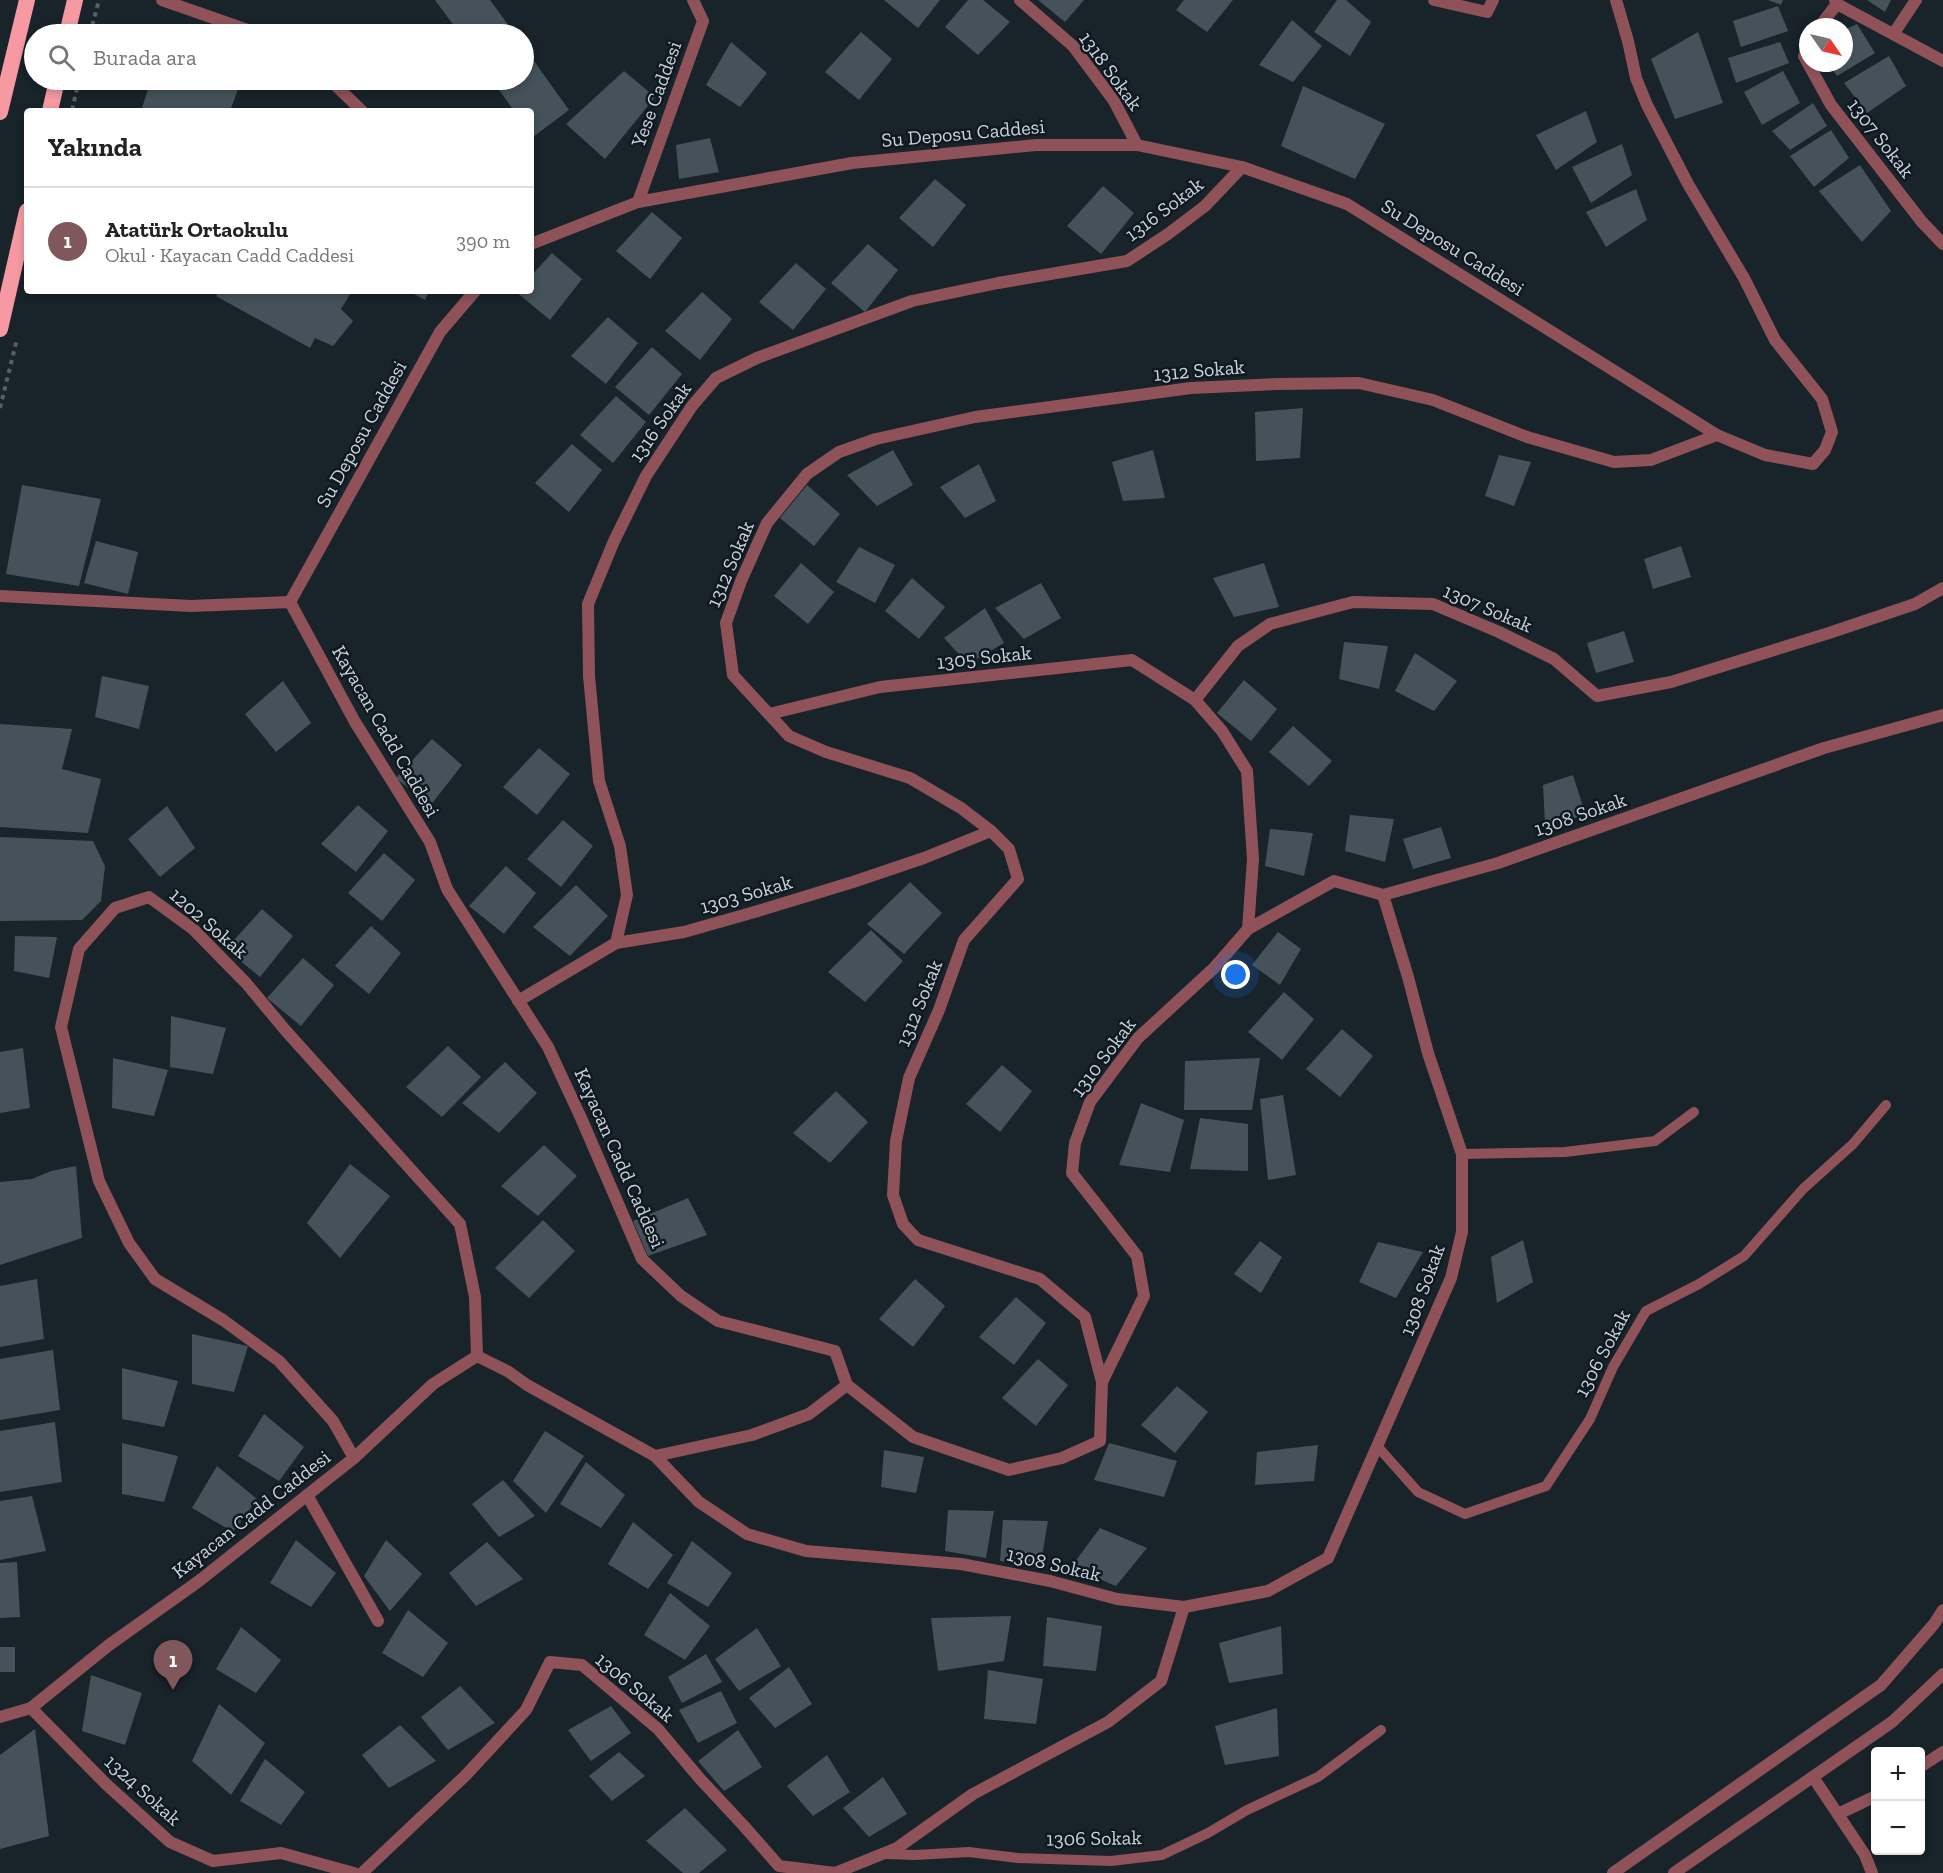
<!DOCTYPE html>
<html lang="tr">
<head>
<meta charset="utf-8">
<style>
  :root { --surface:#fff; --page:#f6f6f6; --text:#222; --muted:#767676; --line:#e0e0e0; --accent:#80585c }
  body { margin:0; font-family:"Zilla Slab",serif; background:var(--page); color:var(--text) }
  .controls { position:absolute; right:18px; bottom:18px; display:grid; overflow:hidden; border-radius:6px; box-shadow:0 3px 9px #0003 }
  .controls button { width:54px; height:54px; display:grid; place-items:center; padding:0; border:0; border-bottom:2px solid var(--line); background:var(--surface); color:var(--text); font:30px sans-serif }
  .compass { position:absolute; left:1799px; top:18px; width:54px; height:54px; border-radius:50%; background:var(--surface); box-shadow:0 3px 9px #0003; rotate:124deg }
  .you { position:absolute; left:1236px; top:975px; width:21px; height:21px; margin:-15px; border:4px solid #fff; border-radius:50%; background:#1a73e8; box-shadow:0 0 0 9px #1a73e833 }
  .badge { display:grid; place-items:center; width:39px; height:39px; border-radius:50%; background:var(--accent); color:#fff; font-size:20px; font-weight:700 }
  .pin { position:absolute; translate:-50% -50px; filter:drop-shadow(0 2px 3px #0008) }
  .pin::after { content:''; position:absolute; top:32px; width:21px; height:18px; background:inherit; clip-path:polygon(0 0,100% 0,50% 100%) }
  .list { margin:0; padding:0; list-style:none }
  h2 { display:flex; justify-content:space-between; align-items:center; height:78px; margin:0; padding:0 24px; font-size:26px }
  h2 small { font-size:20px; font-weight:400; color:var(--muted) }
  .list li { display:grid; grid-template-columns:39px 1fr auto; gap:18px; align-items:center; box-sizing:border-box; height:108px; padding:0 24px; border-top:2px solid var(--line) }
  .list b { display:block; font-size:22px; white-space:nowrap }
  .list p { margin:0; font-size:20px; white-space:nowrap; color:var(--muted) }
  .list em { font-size:20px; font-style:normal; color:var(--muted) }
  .icon { flex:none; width:33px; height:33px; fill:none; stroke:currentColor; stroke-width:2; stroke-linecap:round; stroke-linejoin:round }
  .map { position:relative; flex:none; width:1943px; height:1873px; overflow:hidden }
  .search { position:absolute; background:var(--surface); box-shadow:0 3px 9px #0003; left:24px; top:24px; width:510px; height:66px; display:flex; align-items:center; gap:15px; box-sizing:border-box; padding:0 21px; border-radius:33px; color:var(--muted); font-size:22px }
  .panel { position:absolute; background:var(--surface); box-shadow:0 3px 9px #0003; left:24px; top:108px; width:510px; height:186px; border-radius:6px }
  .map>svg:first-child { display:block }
  .building { fill:#45525a }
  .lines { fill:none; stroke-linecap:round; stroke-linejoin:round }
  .path { stroke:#555f65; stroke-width:4; stroke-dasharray:4.5 4.5; stroke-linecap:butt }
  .service { stroke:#8e5258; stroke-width:10 }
  .minor { stroke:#8e5258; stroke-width:12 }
  .tertiary { stroke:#8e5258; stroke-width:12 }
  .trunk { stroke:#f699a2; stroke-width:16 }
  .labels { text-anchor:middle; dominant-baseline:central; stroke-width:5; stroke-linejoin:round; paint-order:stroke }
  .street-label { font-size:20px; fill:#ccd3d8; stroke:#0f1921 }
</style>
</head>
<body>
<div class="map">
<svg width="1943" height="1873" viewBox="0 0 1943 1873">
  <rect width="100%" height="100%" fill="#18232a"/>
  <g class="building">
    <path d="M435,0H490L515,34H460Z"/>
    <path d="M884,0H940L918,28Z"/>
    <path d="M968,0H983L1010,22L978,55L945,27Z"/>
    <path d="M1038,0H1084L1065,22Z"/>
    <path d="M1184,0H1233L1207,32L1176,10Z"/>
    <path d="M1337,0H1346L1371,22L1350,56L1314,32Z"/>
    <path d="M1768,0H1783L1781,5Z"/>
    <path d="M1867,0H1891L1885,12Z"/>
    <path d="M1778,6L1788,31L1741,47L1733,21Z"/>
    <path d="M1292,20L1322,46L1293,82L1259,65Z"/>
    <path d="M1857,24L1875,53L1837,76L1828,63H1844V30Z"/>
    <path d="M861,32L892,59L859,100L825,72Z"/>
    <path d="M1698,32L1723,103L1675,119L1651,59Z"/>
    <path d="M731,42L767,73L740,107L706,85Z"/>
    <path d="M1780,42L1789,63L1736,83L1728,58Z"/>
    <path d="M524,47L569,110L533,137L531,135V111H514L492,80H524Z"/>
    <path d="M1889,56L1906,86L1867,113L1844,83Z"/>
    <path d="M624,71L655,97L605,159L566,124Z"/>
    <path d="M1783,71L1800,103L1762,125L1744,92Z"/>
    <path d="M151,80H238L241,81L230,111H141Z"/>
    <path d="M1303,86L1385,124L1355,179L1281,146Z"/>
    <path d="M1813,103L1827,126L1790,150L1772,131Z"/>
    <path d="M1586,111L1597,142L1556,170L1536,135Z"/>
    <path d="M1831,130L1849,158L1814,187L1790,156Z"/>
    <path d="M710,138L719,172L679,179L676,145Z"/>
    <path d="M1622,144L1632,175L1591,203L1572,167Z"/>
    <path d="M1860,165L1891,211L1862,242L1819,191Z"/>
    <path d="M935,179L966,205L933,247L899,218Z"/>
    <path d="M1103,186L1134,213L1101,254L1067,226Z"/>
    <path d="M1636,189L1647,220L1606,247L1586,212Z"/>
    <path d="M652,212L682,238L650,279L616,251Z"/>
    <path d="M868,244L898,270L865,312L831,283Z"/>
    <path d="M552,253L582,279L550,320L515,291H531V276Z"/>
    <path d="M796,263L826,289L793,330L759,302Z"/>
    <path d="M219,291H352L341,309L353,321L333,346L315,338L310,348L216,296Z"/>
    <path d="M408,291H429L425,300Z"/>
    <path d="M702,292L732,319L700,360L665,331Z"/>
    <path d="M608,317L638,343L606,384L571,356Z"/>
    <path d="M652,347L682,374L649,415L615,387Z"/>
    <path d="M616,396L646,422L613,463L580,435Z"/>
    <path d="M1303,408L1300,458L1256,461L1255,412Z"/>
    <path d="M572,444L602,470L569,512L535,483Z"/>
    <path d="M893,450L913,485L877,506L847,475Z"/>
    <path d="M1153,450L1165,498L1123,501L1112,462Z"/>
    <path d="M1499,455L1531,462L1514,506L1485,496Z"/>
    <path d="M979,464L996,501L965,518L940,487Z"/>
    <path d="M22,485L101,499L79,586L6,574Z"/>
    <path d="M807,485L840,514L814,546L780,518Z"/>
    <path d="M96,541L138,552L128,594L84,583Z"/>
    <path d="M1681,546L1691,577L1653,589L1644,559Z"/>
    <path d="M859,547L895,565L875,603L836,582Z"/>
    <path d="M801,563L834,592L808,624L774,596Z"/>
    <path d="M1264,563L1279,607L1234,617L1213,578Z"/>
    <path d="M912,578L945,607L919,639L885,611Z"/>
    <path d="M1041,583L1061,618L1024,639L995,608Z"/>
    <path d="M985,608L1004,643L968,664L944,638Z"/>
    <path d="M1624,631L1634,662L1596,673L1587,643Z"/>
    <path d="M1344,642L1388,646L1379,689L1339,679Z"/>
    <path d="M1415,653L1457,681L1434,711L1395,691Z"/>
    <path d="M102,676L149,686L139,729L95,717Z"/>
    <path d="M1244,680L1277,709L1251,741L1217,713Z"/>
    <path d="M283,681L311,723L276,752L245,714Z"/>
    <path d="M0,724L72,729L62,769L101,779L88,833L0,827Z"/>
    <path d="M1293,726L1332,761L1309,786L1269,752Z"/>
    <path d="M432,739L462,765L430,806L396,778Z"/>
    <path d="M539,748L570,774L537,815L503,787Z"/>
    <path d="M1573,775L1586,816L1545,824L1543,785Z"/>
    <path d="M358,805L388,831L356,872L321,844Z"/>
    <path d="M167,806L195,848L160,877L128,839Z"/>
    <path d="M1350,815L1394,819L1385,862L1345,851Z"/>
    <path d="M563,820L593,846L561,887L527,859Z"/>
    <path d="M1441,827L1451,858L1413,869L1403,839Z"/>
    <path d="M1270,829L1313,833L1304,876L1265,866Z"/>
    <path d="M0,837L93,841L105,866L101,901L82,920L0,921Z"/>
    <path d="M384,853L415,880L382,921L348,893Z"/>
    <path d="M506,866L536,893L504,934L469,906Z"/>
    <path d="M910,882L942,913L904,954L867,924Z"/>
    <path d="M576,885L608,916L570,956L533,927Z"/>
    <path d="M262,909L293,936L260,977L226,949Z"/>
    <path d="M371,926L401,953L369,994L335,966Z"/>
    <path d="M871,930L903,961L865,1002L828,972Z"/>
    <path d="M1278,932L1301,949L1280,985L1252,965Z"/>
    <path d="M15,936L57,937L49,978L14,971Z"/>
    <path d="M303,958L334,985L301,1026L267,998Z"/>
    <path d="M1284,992L1314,1019L1282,1060L1248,1032Z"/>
    <path d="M171,1016L226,1028L213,1074L170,1067Z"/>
    <path d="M1342,1029L1373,1056L1340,1097L1306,1069Z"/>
    <path d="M448,1046L481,1077L442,1117L406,1087Z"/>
    <path d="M23,1048L30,1108L0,1113V1052Z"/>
    <path d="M113,1058L168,1070L154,1116L112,1108Z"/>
    <path d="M1260,1058L1252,1110H1184L1185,1061Z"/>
    <path d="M505,1062L537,1093L499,1133L462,1103Z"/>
    <path d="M1002,1065L1032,1091L1000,1132L966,1104Z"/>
    <path d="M836,1091L868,1122L830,1163L793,1133Z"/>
    <path d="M1283,1095L1296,1175L1268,1180L1260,1099Z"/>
    <path d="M1141,1103L1184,1120L1170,1172L1119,1165Z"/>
    <path d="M1200,1118L1248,1124V1171L1190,1169Z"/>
    <path d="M544,1145L577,1176L538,1216L501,1186Z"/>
    <path d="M350,1164L390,1196L340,1258L307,1223Z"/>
    <path d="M76,1166L82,1238L0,1265V1182L32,1179L51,1171Z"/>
    <path d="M688,1198L707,1235L648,1256L633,1221Z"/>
    <path d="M543,1220L575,1251L529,1298L495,1268Z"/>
    <path d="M1523,1240L1533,1282L1497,1303L1491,1257Z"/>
    <path d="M1260,1241L1282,1257L1261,1293L1234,1274Z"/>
    <path d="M1378,1242L1423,1252L1396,1298L1359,1282Z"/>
    <path d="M37,1279L44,1339L0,1347V1286Z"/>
    <path d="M915,1279L945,1306L913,1347L879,1319Z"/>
    <path d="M1016,1297L1046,1323L1014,1365L979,1337Z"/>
    <path d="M192,1334L248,1346L234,1392L192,1384Z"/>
    <path d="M53,1350L60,1410L0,1420V1359Z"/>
    <path d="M1038,1359L1068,1385L1036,1426L1002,1398Z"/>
    <path d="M122,1368L178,1381L164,1427L122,1419Z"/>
    <path d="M1177,1386L1208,1412L1175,1453L1141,1425Z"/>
    <path d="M264,1414L304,1447L279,1481L238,1456Z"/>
    <path d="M55,1422L62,1482L0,1492V1431Z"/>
    <path d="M545,1431L584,1456L546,1513L513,1481Z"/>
    <path d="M122,1443L178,1456L164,1502L122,1494Z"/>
    <path d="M1109,1443L1177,1461L1164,1497L1094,1480Z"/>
    <path d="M1318,1445L1314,1481L1255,1485L1257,1452Z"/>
    <path d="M884,1450L924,1457L916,1493L881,1487Z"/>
    <path d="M586,1462L625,1495L601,1528L560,1504Z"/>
    <path d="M217,1466L257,1499L233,1532L192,1508Z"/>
    <path d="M503,1480L535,1516L499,1537L472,1504Z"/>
    <path d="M32,1496L46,1551L0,1560V1501Z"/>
    <path d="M948,1510L994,1511L986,1558L945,1551Z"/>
    <path d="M1003,1520L1048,1521L1040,1568L1000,1561Z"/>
    <path d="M633,1522L673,1555L648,1589L608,1564Z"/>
    <path d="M1100,1528L1147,1548L1116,1586L1071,1567Z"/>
    <path d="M296,1540L336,1573L311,1607L270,1583Z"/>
    <path d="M386,1540L422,1574L390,1611L364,1576Z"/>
    <path d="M692,1541L732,1573L708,1607L667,1583Z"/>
    <path d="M487,1542L523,1579L476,1606L449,1573Z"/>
    <path d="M17,1562L20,1617L0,1618V1563Z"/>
    <path d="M670,1593L710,1626L685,1660L644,1635Z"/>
    <path d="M408,1610L448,1643L423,1677L382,1653Z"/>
    <path d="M1011,1616L1004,1661L938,1671L931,1618Z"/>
    <path d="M1047,1617L1102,1626L1096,1671L1043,1666Z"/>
    <path d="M1281,1626L1283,1674L1229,1683L1219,1643Z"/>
    <path d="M241,1627L281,1660L256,1693L216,1669Z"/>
    <path d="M757,1628L781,1666L739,1691L715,1659Z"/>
    <rect x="0" y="1647" width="15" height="25"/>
    <path d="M706,1654L722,1682L682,1703L668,1677Z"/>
    <path d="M789,1667L812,1704L775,1728L749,1698Z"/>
    <path d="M988,1670L1043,1679L1036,1724L984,1719Z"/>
    <path d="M91,1675L142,1693L125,1745L82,1731Z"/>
    <path d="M460,1686L495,1723L448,1750L421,1717Z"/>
    <path d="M721,1691L737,1723L698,1743L679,1710Z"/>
    <path d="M219,1704L265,1743L231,1795L192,1761Z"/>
    <path d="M611,1706L631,1733L591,1761L568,1730Z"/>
    <path d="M1277,1708L1279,1756L1225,1765L1215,1726Z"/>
    <path d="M400,1725L436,1761L389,1788L362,1755Z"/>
    <path d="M35,1729L49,1836L0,1849V1755Z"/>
    <path d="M738,1730L762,1767L724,1791L698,1761Z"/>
    <path d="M619,1752L645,1776L612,1801L589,1776Z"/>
    <path d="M827,1755L850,1792L813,1816L787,1786Z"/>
    <path d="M265,1759L305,1792L281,1825L240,1801Z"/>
    <path d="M883,1777L907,1814L869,1837L843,1808Z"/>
    <path d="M685,1808L727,1850L699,1873H683L646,1841Z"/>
  </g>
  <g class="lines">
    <g class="path">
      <path d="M90,34L99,0"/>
      <path d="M72,110L79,80"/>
      <path d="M0,408L17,339"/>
    </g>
    <g class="service">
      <path d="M1462,1154L1565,1152L1655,1141L1694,1112"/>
      <path d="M1378,1447L1418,1492L1465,1514L1546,1486L1590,1419L1613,1367L1646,1311L1699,1284L1744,1256L1803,1189L1853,1144L1886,1105"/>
      <path d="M886,1854L915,1855L969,1852L1018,1858L1111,1861L1162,1855L1208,1833L1247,1810L1318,1777L1381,1730"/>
    </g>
    <g class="minor">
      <path d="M162,0L259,34"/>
      <path d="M1020,0L1073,46L1114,101L1137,145"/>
      <path d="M1434,0L1487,12L1493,0"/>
      <path d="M1819,27L1837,4"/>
      <path d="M1894,33L1916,0"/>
      <path d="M1808,48L1804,56L1831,105L1922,222L1943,244"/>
      <path d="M330,80L362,111"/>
      <path d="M638,202L703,21L693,0"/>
      <path d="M1195,700L1238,646L1270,624L1353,602L1433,604L1499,632L1554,659L1597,696L1671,682L1829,633L1915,604L1943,588"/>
      <path d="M769,714L880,687L1132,660L1195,700L1222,731L1247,771L1253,859L1248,929"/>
      <path d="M616,943L627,895L620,846L599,781L589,676L588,604L614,541L646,476L692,406L716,378L757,358L912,301L998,283L1127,261L1168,234L1205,206L1242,167"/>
      <path d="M518,1001L616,943L684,932L758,911L853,882L924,858L991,831"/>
      <path d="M1102,1382L1085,1317L1040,1279L918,1240L903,1224L893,1195L896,1141L909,1078L939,1010L964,940L1018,879L1009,849L991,831L961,808L910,778L826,752L789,736L733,675L726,623L741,581L767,523L807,474L839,452L876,439L975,417L1191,388L1278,384L1359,383L1433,400L1527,437L1614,462L1651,460L1717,435"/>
      <path d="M847,1385L913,1437L1009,1470L1062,1458L1100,1441L1102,1382L1144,1296L1137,1256L1072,1173L1075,1143L1090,1102L1138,1038L1214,968L1248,929L1334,881L1383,895"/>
      <path d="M354,1458L333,1421L279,1361L223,1320L155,1279L129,1243L99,1181L61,1027L79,949L115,908L149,897L193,929L246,983L286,1031L460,1224L475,1297L477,1356"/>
      <path d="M307,1495L378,1621"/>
      <path d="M31,1708L106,1784L170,1842L213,1861L281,1853L354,1873"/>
      <path d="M1920,1767L1943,1752"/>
      <path d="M1813,1777L1865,1855L1872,1873"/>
      <path d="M1838,1814L1876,1796"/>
      <path d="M362,1873L465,1776L526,1710L550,1662L582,1665L658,1729L701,1780L743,1825L779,1866L835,1873L897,1848L973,1794L1108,1722L1161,1681L1184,1607"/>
    </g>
    <g class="tertiary">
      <path d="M1835,0L1837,4L1943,61"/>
      <path d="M531,244L638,202L852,163L1036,145H1137L1242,167L1347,204L1717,435L1765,455L1813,464L1825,450L1832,432L1822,399L1775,340L1744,278L1688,184L1647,105L1636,78L1628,41L1616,0"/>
      <path d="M0,596L191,606L290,602L355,722L430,842L447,889L548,1047L581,1118L642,1259L681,1296L718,1321L835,1351L847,1385L809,1414L752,1435L655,1456L527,1385L509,1372L477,1356L433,1384L354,1458L199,1581L109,1645L31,1708L0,1717"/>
      <path d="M290,602L440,332L475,291"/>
      <path d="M655,1456L699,1502L747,1534L806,1551L961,1564L1050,1581L1117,1599L1184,1607L1268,1591L1328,1558L1451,1278L1462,1232V1154L1428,1053L1408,977L1383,895L1498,863L1824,748L1943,715"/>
      <path d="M1613,1873L1881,1685L1934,1624L1943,1610"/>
      <path d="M1674,1873L1892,1722L1943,1674"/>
    </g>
    <g class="trunk">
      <path d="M67,34L75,0"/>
      <path d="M50,111L57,80"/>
      <path d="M0,112L27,0"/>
      <path d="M0,329L27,211"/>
    </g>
  </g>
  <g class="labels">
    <g class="street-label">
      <text transform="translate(1111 71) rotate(54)">1318 Sokak</text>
      <text transform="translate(656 94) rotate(-70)">Yese Caddesi</text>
      <text transform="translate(963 133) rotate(-5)">Su Deposu Caddesi</text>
      <text transform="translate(1881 138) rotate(52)">1307 Sokak</text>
      <text transform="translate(1164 209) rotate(-37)">1316 Sokak</text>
      <text transform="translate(1453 247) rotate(32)">Su Deposu Caddesi</text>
      <text transform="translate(1199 370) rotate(-5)">1312 Sokak</text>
      <text transform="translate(660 422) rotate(-55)">1316 Sokak</text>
      <text transform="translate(361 434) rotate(-61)">Su Deposu Caddesi</text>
      <text transform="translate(730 564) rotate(-67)">1312 Sokak</text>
      <text transform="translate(1488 608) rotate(23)">1307 Sokak</text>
      <text transform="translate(984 657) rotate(-6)">1305 Sokak</text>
      <text transform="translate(386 731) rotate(60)">Kayacan Cadd Caddesi</text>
      <text transform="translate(1580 814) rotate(-19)">1308 Sokak</text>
      <text transform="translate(746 894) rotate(-16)">1303 Sokak</text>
      <text transform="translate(209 923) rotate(41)">1202 Sokak</text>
      <text transform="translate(919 1003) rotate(-68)">1312 Sokak</text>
      <text transform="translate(1103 1057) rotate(-53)">1310 Sokak</text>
      <text transform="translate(620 1158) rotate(66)">Kayacan Cadd Caddesi</text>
      <text transform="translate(1422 1290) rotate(-70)">1308 Sokak</text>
      <text transform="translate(1602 1353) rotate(-62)">1306 Sokak</text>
      <text transform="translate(251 1514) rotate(-38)">Kayacan Cadd Caddesi</text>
      <text transform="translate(1054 1564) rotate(13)">1308 Sokak</text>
      <text transform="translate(635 1687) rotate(40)">1306 Sokak</text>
      <text transform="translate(143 1790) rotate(42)">1324 Sokak</text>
      <text transform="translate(1094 1838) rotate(-1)">1306 Sokak</text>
    </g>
  </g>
</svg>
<div class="controls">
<button>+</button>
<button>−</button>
</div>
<svg class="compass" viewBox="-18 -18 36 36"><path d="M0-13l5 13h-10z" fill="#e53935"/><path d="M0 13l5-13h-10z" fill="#767676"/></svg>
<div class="you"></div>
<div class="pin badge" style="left:173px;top:1690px">1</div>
<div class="search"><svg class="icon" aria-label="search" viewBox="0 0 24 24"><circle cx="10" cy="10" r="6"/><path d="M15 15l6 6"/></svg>Burada ara</div>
<section class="panel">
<h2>Yakında<small></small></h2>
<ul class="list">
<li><span class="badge">1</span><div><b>Atatürk Ortaokulu</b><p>Okul · Kayacan Cadd Caddesi</p></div><em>390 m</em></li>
</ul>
</section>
</div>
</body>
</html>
